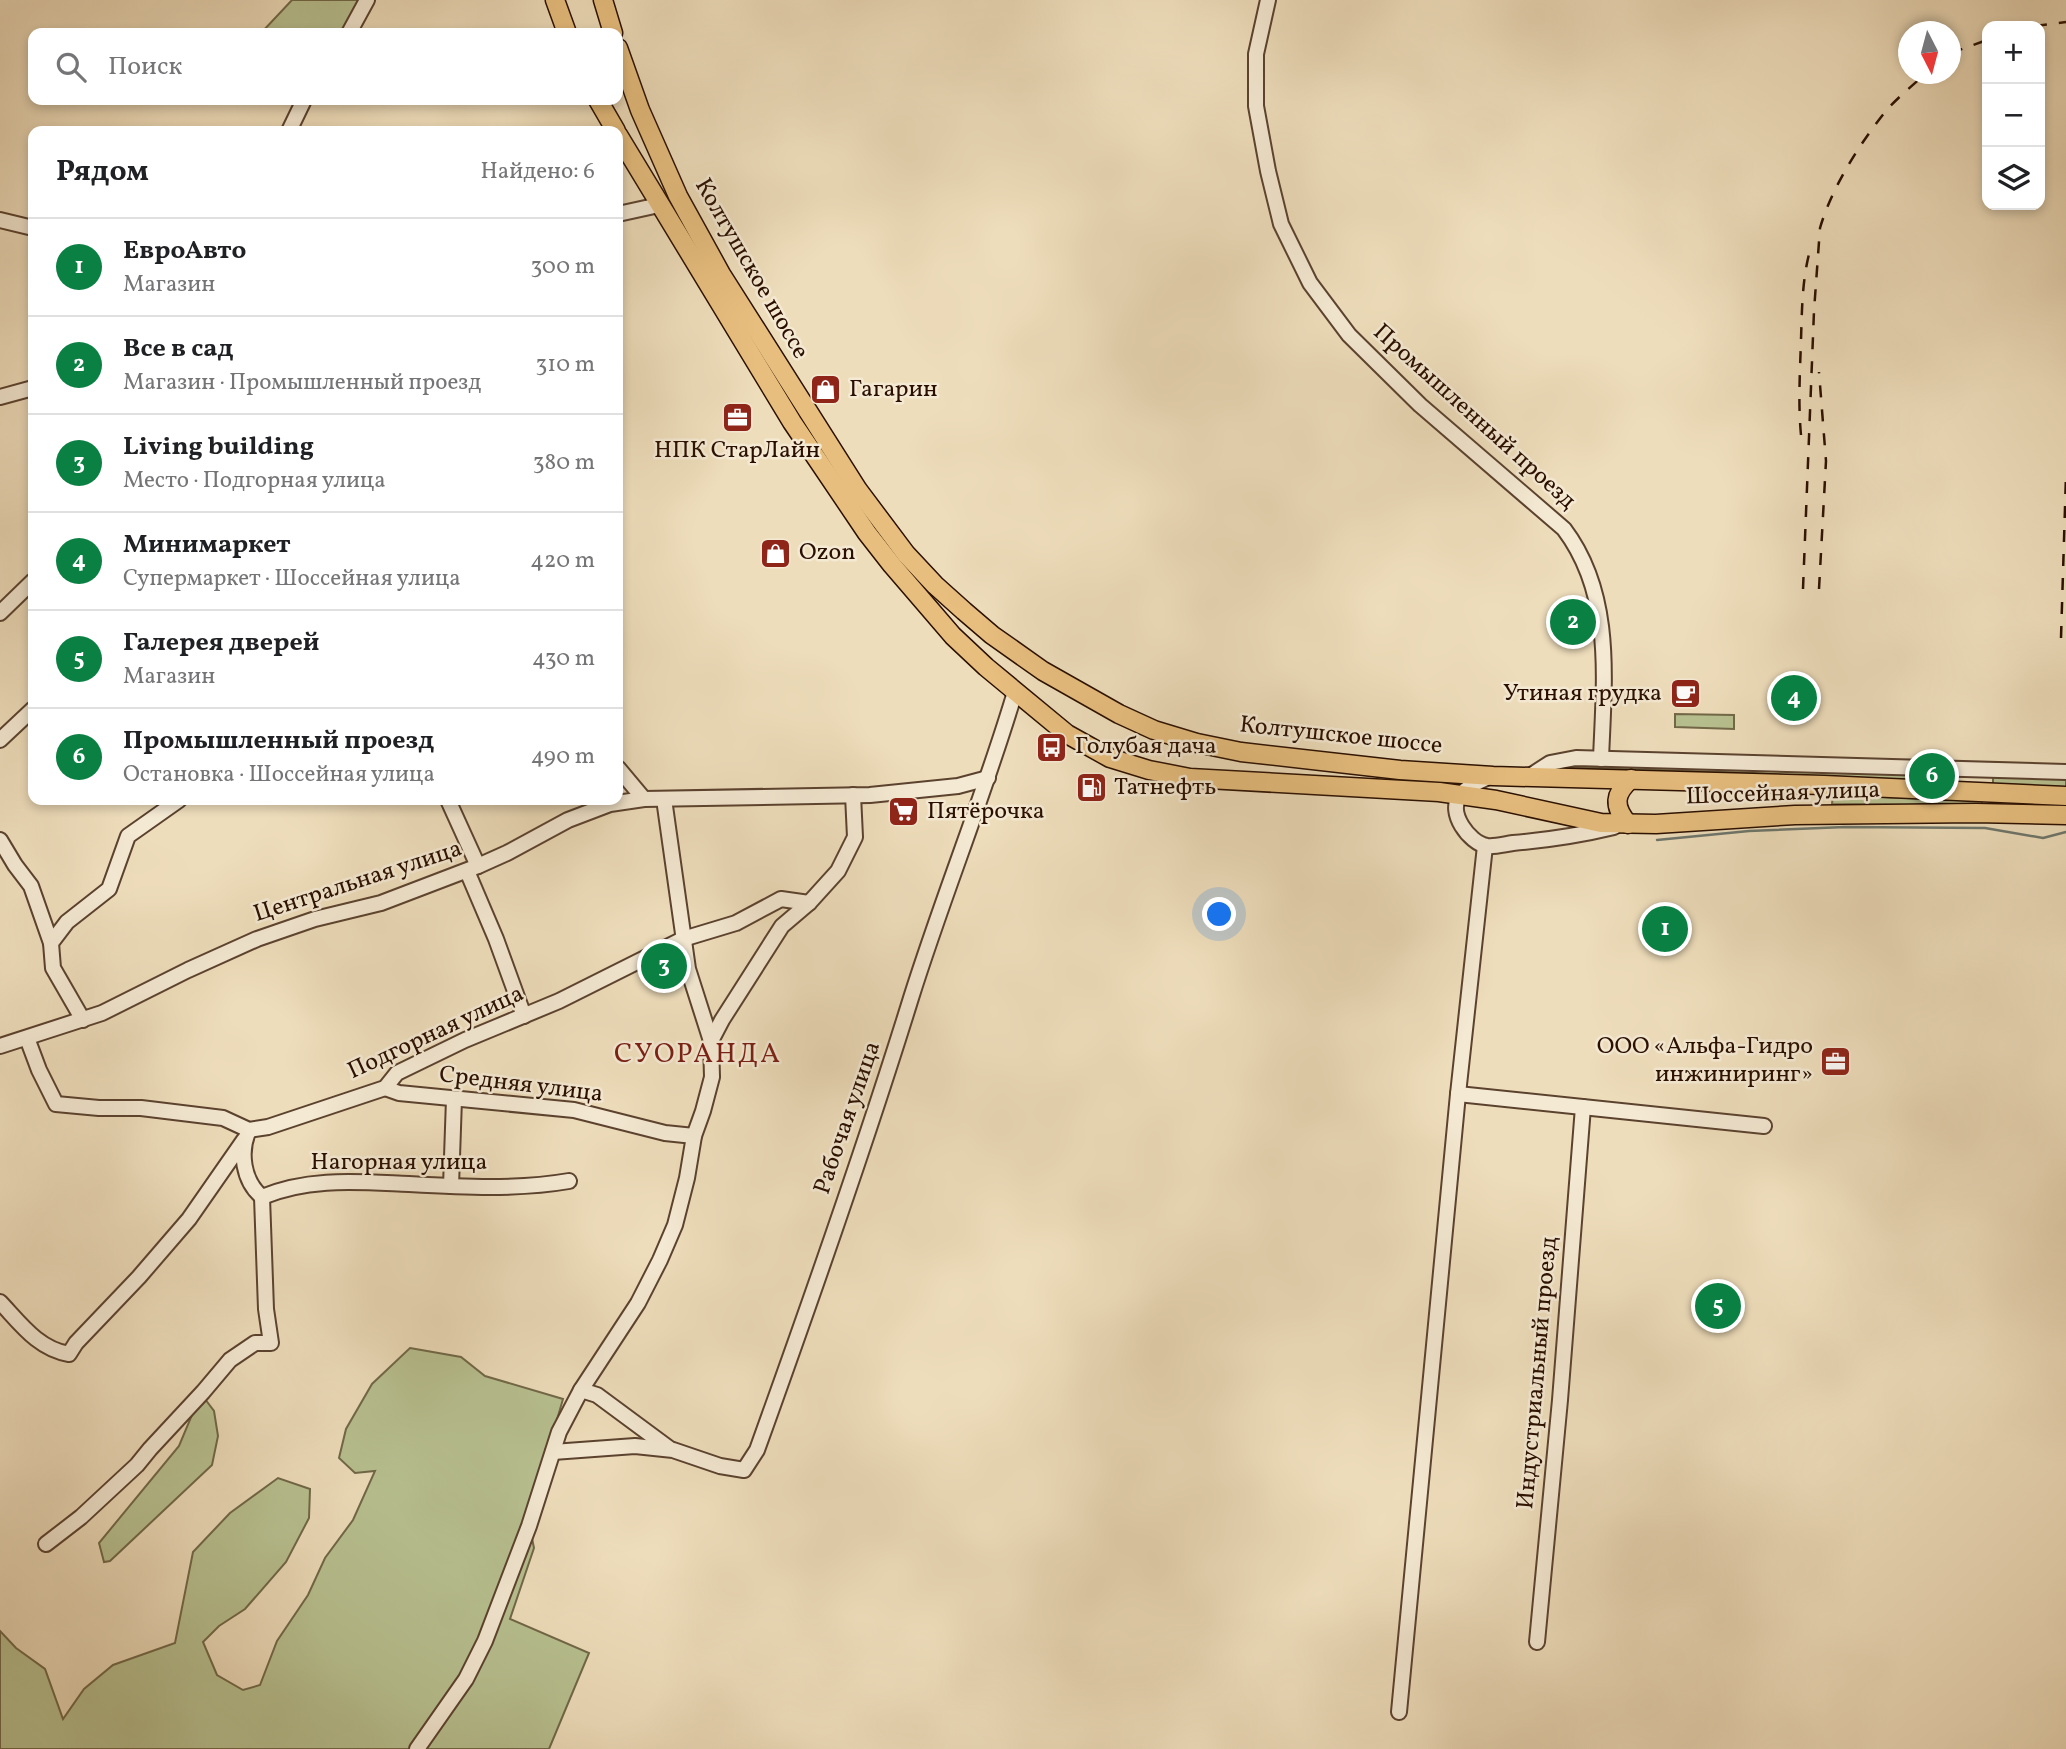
<!DOCTYPE html>
<html lang="ru">
<head>
<meta charset="utf-8">
<style>
  :root { --surface:#fff; --page:#f2f2f2; --text:#202124; --muted:#757577; --line:#e0e0e0; --accent:#0b8043 }
  body { margin:0; font-family:Vollkorn,serif; background:var(--page); color:var(--text) }
  .controls { position:absolute; right:21px; top:21px; display:grid; overflow:hidden; border-radius:14px; box-shadow:0 4px 10px #0003 }
  .controls button { width:63px; height:63px; display:grid; place-items:center; padding:0; border:0; border-bottom:2px solid var(--line); background:var(--surface); color:var(--text); font:35px sans-serif }
  .compass { position:absolute; left:1898px; top:21px; width:63px; height:63px; border-radius:50%; background:var(--surface); box-shadow:0 4px 10px #0003; rotate:174deg }
  .you { position:absolute; left:1220px; top:915px; width:24px; height:24px; margin:-18px; border:5px solid #fff; border-radius:50%; background:#1a73e8; box-shadow:0 0 0 10px #1a73e833 }
  .badge { display:grid; place-items:center; width:46px; height:46px; border-radius:50%; background:var(--accent); color:#fff; font-size:23px; font-weight:700 }
  .pin { position:absolute; translate:-50% -50%; border:4px solid #fff; box-shadow:0 2px 7px #0006 }
  .list { margin:0; padding:0; list-style:none }
  h2 { display:flex; justify-content:space-between; align-items:center; height:91px; margin:0; padding:0 28px; font-size:30px }
  h2 small { font-size:23px; font-weight:400; color:var(--muted) }
  .list li { display:grid; grid-template-columns:46px 1fr auto; gap:21px; align-items:center; box-sizing:border-box; height:98px; padding:0 28px; border-top:2px solid var(--line) }
  .list b { display:block; font-size:26px; white-space:nowrap }
  .list p { margin:0; font-size:23px; white-space:nowrap; color:var(--muted) }
  .list em { font-size:23px; font-style:normal; color:var(--muted) }
  .icon { flex:none; width:38px; height:38px; fill:none; stroke:currentColor; stroke-width:2; stroke-linecap:round; stroke-linejoin:round }
  .map { position:relative; flex:none; width:2066px; height:1749px; overflow:hidden }
  .search { position:absolute; background:var(--surface); box-shadow:0 4px 10px #0003; left:28px; top:28px; width:595px; height:77px; display:flex; align-items:center; gap:18px; box-sizing:border-box; padding:0 24px; border-radius:14px; color:var(--muted); font-size:26px }
  .panel { position:absolute; background:var(--surface); box-shadow:0 4px 10px #0003; left:28px; top:126px; width:595px; height:679px; border-radius:14px }
  .map>svg:first-child { display:block }
  .green { fill:#b8c191; stroke:#716848; stroke-width:2 }
  .lines { fill:none; stroke-linecap:round; stroke-linejoin:round }
  .stream { stroke:#6d766c; stroke-width:2.5 }
  .minor-casing { stroke:#5b422f; stroke-width:18 }
  .major-casing { stroke:#2a0f00; stroke-width:21 }
  .minor { stroke:#f4e9d3; stroke-width:14 }
  .major { stroke:#e7be7e; stroke-width:18 }
  .rail { stroke:#2a0f00; stroke-width:2.5; stroke-dasharray:12 12; stroke-linecap:butt }
  .labels { text-anchor:middle; dominant-baseline:central; stroke-width:5; stroke-linejoin:round; paint-order:stroke }
  .street-label { font-size:24px; fill:#2a0f00; stroke:#f4e9d3 }
  .poi-label { font-size:24px; fill:#2a0f00; stroke:#f4e9d3; text-anchor:start }
  .quarter-label { font-size:28px; letter-spacing:2px; fill:#7a1f14; stroke:#f4e9d3 }
</style>
</head>
<body>
<div class="map">
<svg width="2066" height="1749" viewBox="0 0 2066 1749">
  <rect width="100%" height="100%" fill="#edb"/>
  <filter id="stains"><feTurbulence type="fractalNoise" baseFrequency=".00286" numOctaves="4"/><feColorMatrix values="0 0 0 0 .2 0 0 0 0 .09 0 0 0 0 .02 0 0 0 .5 -.17"/></filter>
  <radialGradient id="worn" r=".72"><stop offset=".6" stop-color="#630" stop-opacity="0"/><stop offset="1" stop-color="#630" stop-opacity=".3"/></radialGradient>
  <g class="green">
    <path d="M292,0H359L341,33H261Z"/>
    <path d="M1675,714L1734,715V729L1675,727Z"/>
    <path d="M1563,764L1917,774V779L1889,782L1754,773L1563,767Z"/>
    <path d="M1993,775L2066,777V789L1993,787Z"/>
    <path d="M1833,795L1982,801V806L1832,804Z"/>
    <path d="M410,1348L461,1357L485,1376L563,1399L528,1519L534,1548L510,1619L589,1653L549,1749H0V1631L16,1648L45,1669L63,1719L84,1689L113,1665L175,1643L193,1552L230,1513L278,1478L310,1489L309,1518L286,1562L245,1609L219,1626L203,1642L217,1675L243,1690L260,1685L277,1641L308,1595L325,1558L353,1520L375,1471L355,1473L339,1458L346,1429L372,1384Z"/>
    <path d="M205,1399L214,1411L218,1436L212,1465L110,1561L104,1562L99,1543L179,1446L194,1410Z"/>
  </g>
  <g class="lines">
    <path class="stream" d="M1657,840L1749,831L1845,827L1985,828L2043,838L2066,832"/>
    <defs>
      <g id="minor">
        <path d="M1268,0L1256,54V106L1268,171L1281,224L1310,283L1349,335L1420,405L1564,529C1614,595 1604,680 1601,759"/>
        <path d="M349,33L367,0"/>
        <path d="M289,131L304,100"/>
        <path d="M618,214L659,205"/>
        <path d="M0,220L33,228"/>
        <path d="M0,397L33,388"/>
        <path d="M0,613L33,581"/>
        <path d="M0,740L33,709"/>
        <path d="M618,768L644,799"/>
        <path d="M1491,776C1480,781 1467,786 1460,796C1447,812 1469,843 1487,846C1495,847 1505,844 1513,843C1548,840 1581,835 1614,827"/>
        <path d="M1530,776L1550,763L1576,758L2066,772"/>
        <path d="M664,799L688,969L711,1041"/>
        <path d="M448,800L478,866"/>
        <path d="M0,840L15,865L31,886L51,943"/>
        <path d="M467,871L496,939L524,1016"/>
        <path d="M83,1020L53,968L51,943L67,922L109,889L128,836L179,800"/>
        <path d="M27,1038L39,1070L56,1104L99,1108H141L223,1118L249,1130L268,1127L385,1088L397,1073L465,1040L559,1001L683,939L736,923L781,899L809,903"/>
        <path d="M0,1046L102,1013L188,970L257,939L315,919L381,903L478,866L507,853L568,820L610,804L644,799L870,795L958,786L988,778"/>
        <path d="M385,1088L399,1093L574,1110L665,1133L694,1136"/>
        <path d="M1458,1094L1764,1126"/>
        <path d="M249,1130C239,1152 243,1181 262,1197C309,1177 359,1182 409,1184C462,1187 517,1190 569,1181"/>
        <path d="M451,1186L454,1099"/>
        <path d="M0,1302C20,1323 38,1349 69,1354L76,1343L139,1277L189,1219L244,1140"/>
        <path d="M581,1390L597,1395L670,1449"/>
        <path d="M553,1452L635,1446L673,1450L720,1466L744,1470L757,1450C811,1300 864,1150 911,998C943,896 984,796 1015,692"/>
        <path d="M46,1544L81,1517L137,1465L150,1449L203,1392L230,1360L255,1343H271L266,1309L262,1197"/>
        <path d="M1537,1642L1560,1400L1583,1107"/>
        <path d="M1399,1712L1458,1094L1485,846"/>
        <path d="M417,1749L466,1679L485,1641L529,1526L559,1432L581,1390L638,1303L660,1260L675,1225L687,1178L694,1136L703,1111L712,1077L711,1041L722,1020L782,926L809,903L838,871L855,837L853,795"/>
      </g>
      <g id="major">
        <path d="M555,0L567,33"/>
        <path d="M603,0L613,33"/>
        <path d="M618,48L640,110L678,196L721,274L858,490L906,554L935,585L964,611L992,635L1043,671L1119,714L1154,730L1197,743L1241,752L1400,770L1493,776L1824,785L2066,796"/>
        <path d="M598,100L616,131"/>
        <path d="M618,135L792,422L867,533L892,565L953,636L986,667L1067,734L1110,758L1149,770L1190,778L1439,792L1496,800L1601,823L1656,824L1795,815L1976,813L2066,815"/>
        <path d="M1628,824C1613,806 1614,794 1631,779"/>
      </g>
    </defs>
    <use href="#minor" class="minor-casing"/>
    <use href="#major" class="major-casing"/>
    <use href="#minor" class="minor"/>
    <use href="#major" class="major"/>
    <g class="rail">
      <path d="M2035,26L2066,22"/>
      <path d="M1951,53L1987,40"/>
      <path d="M1801,435C1798,403 1800,372 1801,340C1802,309 1802,277 1811,247"/>
      <path d="M1803,589L1814,311L1820,228C1832,187 1859,145 1885,112C1897,98 1912,86 1925,74"/>
      <path d="M1819,589L1826,461L1819,372"/>
      <path d="M2061,638L2066,475"/>
    </g>
  </g>
  <defs>
    <symbol id="shop-square" viewBox="-11 -11 22 22"><rect x="-9" y="-9" width="18" height="18" rx="4" fill="#8f2418" stroke="#f4e9d3"/><path d="M-5-2.5h2.3a2.7 3.5 0 0 1 5.4 0H5L5.5 6h-11ZM-1.5-2.5h3a1.5 2.3 0 0 0-3 0Z" fill="#fff"/></symbol>
    <symbol id="office-square" viewBox="-11 -11 22 22"><rect x="-9" y="-9" width="18" height="18" rx="4" fill="#8f2418" stroke="#f4e9d3"/><path d="M-6-3h4V-5.5h4V-3h4V5H-6ZM-1-4.5V-3h2v-1.5ZM-6 0V1H6V0Z" fill="#fff"/></symbol>
    <symbol id="cafe-square" viewBox="-11 -11 22 22"><rect x="-9" y="-9" width="18" height="18" rx="4" fill="#8f2418" stroke="#f4e9d3"/><path d="M-5.5-4.5H6V0H3Q3 3.5 0 3.5H-2.5Q-5.5 3.5-5.5 0ZM3-3.2v2h1.7v-2ZM-6 4.5H4V6H-6Z" fill="#fff"/></symbol>
    <symbol id="bus-square" viewBox="-11 -11 22 22"><rect x="-9" y="-9" width="18" height="18" rx="4" fill="#8f2418" stroke="#f4e9d3"/><path d="M-5-6H5V4H4V6H2V4H-2V6H-4V4H-5ZM-3.5-4V0h7V-4ZM-3.5 1.2v1.5H-2V1.2ZM2 1.2v1.5H3.5V1.2Z" fill="#fff"/></symbol>
    <symbol id="fuel-square" viewBox="-11 -11 22 22"><rect x="-9" y="-9" width="18" height="18" rx="4" fill="#8f2418" stroke="#f4e9d3"/><path d="M-5.5-6h7V0h2V4h1.3V-2.5L3-4.5l.8-.8L6-3V5H2.5V1h-1V6h-7ZM-4.2-4.7v3.2H.2V-4.7Z" fill="#fff"/></symbol>
    <symbol id="supermarket-square" viewBox="-11 -11 22 22"><rect x="-9" y="-9" width="18" height="18" rx="4" fill="#8f2418" stroke="#f4e9d3"/><path d="M-6-5.5h2.5l.6 2H6L4.5 2H-2.5L-4.4-4H-6ZM-1.5 3.2a1.3 1.3 0 1 0 .1 0ZM3 3.2a1.3 1.3 0 1 0 .1 0Z" fill="#fff"/></symbol>
  </defs>
  <g fill-rule="evenodd">
    <use href="#shop-square" x="808" y="372" width="35" height="35"/>
    <use href="#office-square" x="720" y="400" width="35" height="35"/>
    <use href="#shop-square" x="758" y="536" width="35" height="35"/>
    <use href="#cafe-square" x="1668" y="676" width="35" height="35"/>
    <use href="#bus-square" x="1034" y="730" width="35" height="35"/>
    <use href="#fuel-square" x="1074" y="770" width="35" height="35"/>
    <use href="#supermarket-square" x="886" y="794" width="35" height="35"/>
    <use href="#office-square" x="1818" y="1044" width="35" height="35"/>
  </g>
  <g class="labels">
    <g class="street-label">
      <text transform="translate(751 269) rotate(60)">Колтушское шоссе</text>
      <text transform="translate(1474 417) rotate(42)">Промышленный проезд</text>
      <text transform="translate(1341 736) rotate(6)">Колтушское шоссе</text>
      <text transform="translate(1783 794) rotate(-2)">Шоссейная улица</text>
      <text transform="translate(358 882) rotate(-18)">Центральная улица</text>
      <text transform="translate(436 1033) rotate(-25)">Подгорная улица</text>
      <text transform="translate(521 1085) rotate(7)">Средняя улица</text>
      <text transform="translate(848 1118) rotate(-71)">Рабочая улица</text>
      <text x="399" y="1163">Нагорная улица</text>
      <text transform="translate(1538 1373) rotate(-85)">Индустриальный проезд</text>
    </g>
    <g class="poi-label">
      <text x="849" y="390">Гагарин</text>
      <text x="737" y="451" text-anchor="middle">НПК СтарЛайн</text>
      <text x="799" y="553">Ozon</text>
      <text x="1662" y="694" text-anchor="end">Утиная грудка</text>
      <text x="1075" y="747">Голубая дача</text>
      <text x="1114" y="788">Татнефть</text>
      <text x="927" y="812">Пятёрочка</text>
      <text x="1813" y="1047" text-anchor="end">ООО «Альфа-Гидро<tspan x="1813" dy="28">инжиниринг»</tspan></text>
    </g>
    <g class="quarter-label">
      <text x="698" y="1054">СУОРАНДА</text>
    </g>
  </g>
  <rect width="100%" height="100%" filter="url(#stains)"/>
  <rect width="100%" height="100%" fill="url(#worn)"/>
</svg>
<div class="controls">
<button>+</button>
<button>−</button>
<button><svg class="icon" aria-label="layers" viewBox="0 0 24 24"><path d="M12 4l9 5-9 5-9-5zM3 14l9 5 9-5"/></svg></button>
</div>
<svg class="compass" viewBox="-18 -18 36 36"><path d="M0-13l5 13h-10z" fill="#e53935"/><path d="M0 13l5-13h-10z" fill="#757577"/></svg>
<div class="you"></div>
<div class="pin badge" style="left:1665px;top:929px">1</div>
<div class="pin badge" style="left:1573px;top:622px">2</div>
<div class="pin badge" style="left:664px;top:966px">3</div>
<div class="pin badge" style="left:1794px;top:698px">4</div>
<div class="pin badge" style="left:1718px;top:1306px">5</div>
<div class="pin badge" style="left:1932px;top:776px">6</div>
<div class="search"><svg class="icon" aria-label="search" viewBox="0 0 24 24"><circle cx="10" cy="10" r="6"/><path d="M15 15l6 6"/></svg>Поиск</div>
<section class="panel">
<h2>Рядом<small>Найдено: 6</small></h2>
<ul class="list">
<li><span class="badge">1</span><div><b>ЕвроАвто</b><p>Магазин</p></div><em>300 m</em></li>
<li><span class="badge">2</span><div><b>Все в сад</b><p>Магазин · Промышленный проезд</p></div><em>310 m</em></li>
<li><span class="badge">3</span><div><b>Living building</b><p>Место · Подгорная улица</p></div><em>380 m</em></li>
<li><span class="badge">4</span><div><b>Минимаркет</b><p>Супермаркет · Шоссейная улица</p></div><em>420 m</em></li>
<li><span class="badge">5</span><div><b>Галерея дверей</b><p>Магазин</p></div><em>430 m</em></li>
<li><span class="badge">6</span><div><b>Промышленный проезд</b><p>Остановка · Шоссейная улица</p></div><em>490 m</em></li>
</ul>
</section>
</div>
</body>
</html>
